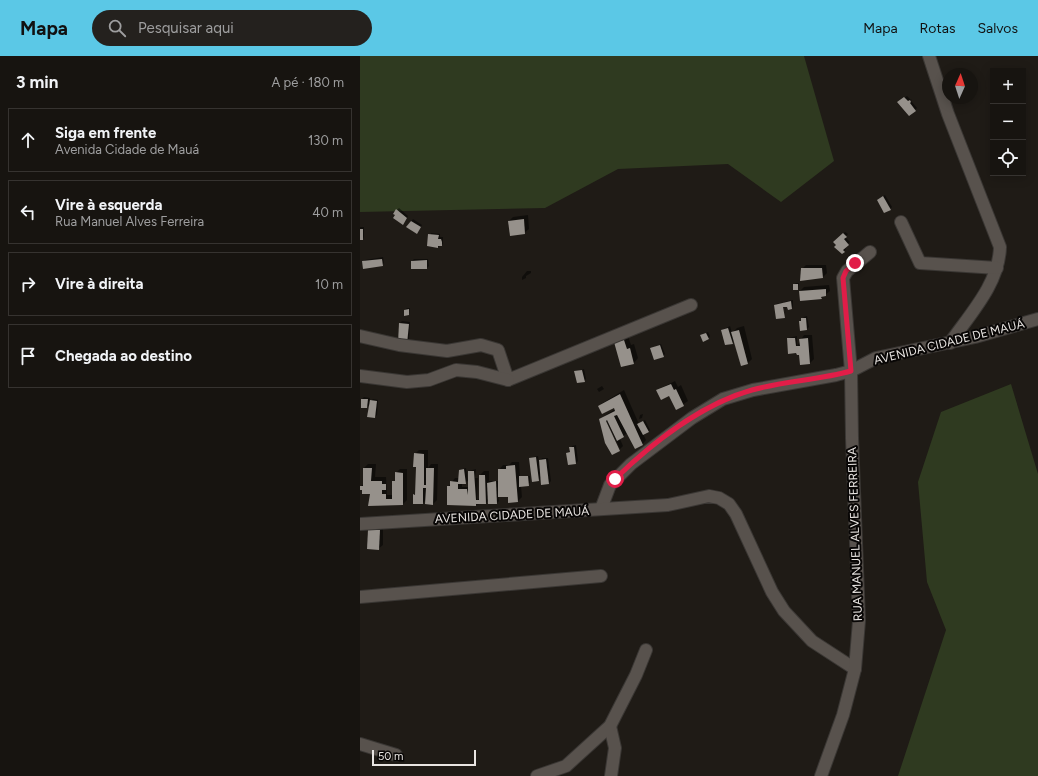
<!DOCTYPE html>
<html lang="pt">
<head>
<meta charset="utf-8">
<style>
  :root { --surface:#171410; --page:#24211e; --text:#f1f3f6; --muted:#9e9e9f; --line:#363330; --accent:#5bc8e6 }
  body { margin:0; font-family:Figtree,sans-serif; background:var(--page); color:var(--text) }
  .controls { position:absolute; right:12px; top:12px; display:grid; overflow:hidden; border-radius:0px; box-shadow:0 2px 10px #0003 }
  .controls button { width:36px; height:36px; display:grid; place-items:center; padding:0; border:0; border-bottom:1px solid var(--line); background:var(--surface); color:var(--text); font:20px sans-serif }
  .compass { position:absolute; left:582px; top:12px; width:36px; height:36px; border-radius:50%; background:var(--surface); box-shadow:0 2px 10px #0003; rotate:3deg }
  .scale { position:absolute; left:12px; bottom:10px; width:104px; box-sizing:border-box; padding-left:4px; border:2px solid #e9e5e2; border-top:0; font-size:11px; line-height:14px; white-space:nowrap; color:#e9e5e2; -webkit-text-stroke:3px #080605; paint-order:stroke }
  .stop { position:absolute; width:12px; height:12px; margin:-9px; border:3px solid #e11d48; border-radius:50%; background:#fff }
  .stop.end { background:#e11d48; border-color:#fff; box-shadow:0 1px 4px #0008 }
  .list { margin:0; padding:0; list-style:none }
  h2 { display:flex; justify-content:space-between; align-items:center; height:52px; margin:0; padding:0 16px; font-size:17px }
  h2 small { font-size:13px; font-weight:400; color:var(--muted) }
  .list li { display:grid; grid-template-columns:26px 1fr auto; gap:12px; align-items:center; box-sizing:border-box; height:64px; margin:0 8px 8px; padding:0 8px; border:1px solid var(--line); border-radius:0px }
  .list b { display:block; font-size:15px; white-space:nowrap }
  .list p { margin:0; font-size:13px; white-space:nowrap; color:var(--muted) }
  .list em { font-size:13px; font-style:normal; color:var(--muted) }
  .icon { flex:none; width:22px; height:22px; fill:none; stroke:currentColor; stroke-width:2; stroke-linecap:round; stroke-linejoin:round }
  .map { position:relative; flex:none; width:678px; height:720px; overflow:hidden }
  header { display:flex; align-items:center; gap:24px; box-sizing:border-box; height:56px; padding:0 20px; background:var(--accent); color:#111 }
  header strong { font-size:19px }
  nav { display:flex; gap:22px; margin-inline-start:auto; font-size:14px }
  .search { width:280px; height:36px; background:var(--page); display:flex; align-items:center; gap:10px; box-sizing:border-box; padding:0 14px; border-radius:22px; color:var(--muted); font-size:15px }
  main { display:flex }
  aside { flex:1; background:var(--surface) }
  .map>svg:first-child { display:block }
  .green { fill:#2f3a20 }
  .shadow { fill:#0007 }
  .building { fill:#96918b }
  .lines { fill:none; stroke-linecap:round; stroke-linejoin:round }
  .minor-casing { stroke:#3a3734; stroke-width:14 }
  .minor { stroke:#58524d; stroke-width:12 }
  .route { stroke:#e11d48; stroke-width:5 }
  .labels { text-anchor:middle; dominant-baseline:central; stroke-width:4; stroke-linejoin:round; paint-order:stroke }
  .street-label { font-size:12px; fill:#e9e5e2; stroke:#080605 }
</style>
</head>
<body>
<header>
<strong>Mapa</strong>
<div class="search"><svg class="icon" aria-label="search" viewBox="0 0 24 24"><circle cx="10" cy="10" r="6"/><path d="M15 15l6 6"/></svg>Pesquisar aqui</div>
<nav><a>Mapa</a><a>Rotas</a><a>Salvos</a></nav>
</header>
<main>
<aside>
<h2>3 min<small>A pé · 180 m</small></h2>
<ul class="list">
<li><svg class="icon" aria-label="ahead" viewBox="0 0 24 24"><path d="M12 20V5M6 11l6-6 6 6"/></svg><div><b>Siga em frente</b><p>Avenida Cidade de Mauá</p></div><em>130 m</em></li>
<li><svg class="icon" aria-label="left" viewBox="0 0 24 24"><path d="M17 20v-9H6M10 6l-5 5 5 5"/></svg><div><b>Vire à esquerda</b><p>Rua Manuel Alves Ferreira</p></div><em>40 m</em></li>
<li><svg class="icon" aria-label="right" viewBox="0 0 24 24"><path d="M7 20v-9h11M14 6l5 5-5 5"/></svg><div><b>Vire à direita</b></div><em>10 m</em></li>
<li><svg class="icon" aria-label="arrive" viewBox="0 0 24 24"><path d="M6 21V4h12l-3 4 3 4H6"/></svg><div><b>Chegada ao destino</b></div></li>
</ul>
</aside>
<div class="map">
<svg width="678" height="720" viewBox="0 0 678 720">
  <rect width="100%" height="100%" fill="#1f1b16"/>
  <g class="green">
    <path d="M0,0H444L474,105L421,146L368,108L258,113L185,152L0,156Z"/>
    <path d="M651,328L678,418V720H538L586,574L567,526L558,426L581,356Z"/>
  </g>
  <g class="shadow">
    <path d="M547,40L551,44L552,43L551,45L557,52L549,59L540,45Z"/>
    <path d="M525,139L532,151L530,153L518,144Z"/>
    <path d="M39,152L48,160L45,165L37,154Z"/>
    <path d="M168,159L169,173L164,177L149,165L153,161Z"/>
    <path d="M53,163L62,169L58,175L47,171Z"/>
    <path d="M0,171H4V181L3,183H0Z"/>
    <path d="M485,176L488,178L485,181L490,186L484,191L486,193L482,197L474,186Z"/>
    <path d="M71,177L80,178V181H83V188L81,189L78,191L68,189Z"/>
    <path d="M23,201L24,207L22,209L3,206L5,204Z"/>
    <path d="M54,203H68L69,210L67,212H52V205Z"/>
    <path d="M446,209H466L467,217L463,221L442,213Z"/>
    <path d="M167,215H171V217L166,220V222L162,224V221Z"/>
    <path d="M436,227H439L438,233L434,229Z"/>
    <path d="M469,229L470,235L461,242L440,235L444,231Z"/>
    <path d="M433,244V250L432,252L428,249L425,250L426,260L424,246L422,247L424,261L415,250L416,248Z"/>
    <path d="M47,252H50L49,259L45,254Z"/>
    <path d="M447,260L449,271L447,273L440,265L444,261Z"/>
    <path d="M42,265L50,266L49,285L47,287L40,267Z"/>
    <path d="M370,270L372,277L377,272L384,270L392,303L388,307L382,309L375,284L372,287L362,274Z"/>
    <path d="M348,276L350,280L349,282L341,280Z"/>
    <path d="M444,279H452L454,303L450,307L428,282L437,280V290Z"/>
    <path d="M268,280L271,289L274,288L278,302L274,307L255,287Z"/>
    <path d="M301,288L305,298L303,300L291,293Z"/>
    <path d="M224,313L226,323L224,325L216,316Z"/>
    <path d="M315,325L318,331L321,329L328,345L316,353L309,339L297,334Z"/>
    <path d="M242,330L244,333L239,336L237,333Z"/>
    <path d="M264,334L279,368L285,364L290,374L283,378L286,384L282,389L267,377L260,383L263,390L260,393L245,361L240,363L255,353L254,351L241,348Z"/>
    <path d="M4,341L10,342L9,347L13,343L18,344L17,359L15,361L10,348L7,351L2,343Z"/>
    <path d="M283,358L282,362L279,363L280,359Z"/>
    <path d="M216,389L218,405L216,407L207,397L211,395L212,390Z"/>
    <path d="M59,394H68V412L71,408H78L77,444L73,448L66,444L63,447L54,439L56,437L57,410L55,398Z"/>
    <path d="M178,400L179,406L182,402H188L191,425L189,427H182V421L179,424L170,402Z"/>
    <path d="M152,406H159L160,421L170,420V427L161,430L162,441L158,445L149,440H138L139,445L137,447H129V444L126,447L115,449L88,431L95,422H99L100,414L106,412L108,425L102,427V431H109V415L116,413L115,422H118L117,444L120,442V419L124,415H129V425H139V414L143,409H149Z"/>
    <path d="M8,408H16L15,421H26L27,439H33L36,417L40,413H47V444L43,448L9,449L11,437L1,430L4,428V412Z"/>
    <path d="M13,470H23V489L18,493L9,474Z"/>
  </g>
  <g class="building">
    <path d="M544,41L548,45L550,44L551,46L550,47L556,55L549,60L537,46Z"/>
    <path d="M523,140L531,154L524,157L517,144Z"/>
    <path d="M36,153L47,162L43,169L33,162L35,159L33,158Z"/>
    <path d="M164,163L165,178L150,180L148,165Z"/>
    <path d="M51,165L61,171L57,178L46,171Z"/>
    <rect x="0" y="173" width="3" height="11"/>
    <path d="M483,177L487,181L484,183L489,189L483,194L485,196L482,198L474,191L476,189L473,186Z"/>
    <path d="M68,178L79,179L78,183H81L82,186V190H78V192L67,190Z"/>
    <path d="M22,203L23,210L3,213L2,205Z"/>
    <path d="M67,204V213H51V205Z"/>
    <path d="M441,212H462L463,222L440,225Z"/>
    <rect x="433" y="228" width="5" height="6"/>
    <path d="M466,233V240L461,241L462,243L440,245L439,235Z"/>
    <path d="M431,245L432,253L428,254L427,251H423L425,262L416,263L414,249Z"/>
    <path d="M49,253V259L44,260V254Z"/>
    <path d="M441,262H446L447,274L440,275L439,265H441Z"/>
    <path d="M39,267L49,268L47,288L38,287Z"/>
    <path d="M368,272L373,288L365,289L361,274Z"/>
    <path d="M379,274L388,308L381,310L371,276Z"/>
    <path d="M346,277L349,283L343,286L340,279Z"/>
    <path d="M427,282H435L436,290H440L439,283L448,282L450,308L440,309L439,299H437L436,297L428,298Z"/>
    <path d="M264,284L267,293L270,292L274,308L261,311L254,286Z"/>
    <path d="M300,289L304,301L294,304L290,292Z"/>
    <path d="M222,314L225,326L217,327L214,315Z"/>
    <path d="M311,328L314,334L316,333L324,350L316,354L309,340L301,344L296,334Z"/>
    <path d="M260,338L283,389L275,393L257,359L254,360L264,381L257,385L247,364L246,365L260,395L252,399L245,387L239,363L255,355L254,352L242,358L238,350Z"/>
    <path d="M1,343H8L7,352H1Z"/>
    <path d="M10,344L17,345L15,362L7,361Z"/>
    <path d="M283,365L289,376L283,379L277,368Z"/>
    <path d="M209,391H214L216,408L208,409L206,397L210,396Z"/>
    <path d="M54,397L64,398V429H66V412H74L73,449L65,448L66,432H63V448H53V438L55,439L56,411H53Z"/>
    <path d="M176,401L179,425L172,426L169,402Z"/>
    <path d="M186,403L189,428L181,429L179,404Z"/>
    <path d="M155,409L158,446L148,447V441H138V413H146V410Z"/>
    <path d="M3,412H12L11,425H22V428H26V434H22V438H26V443H32V425H35V416L43,417V449L8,450L10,438H2V434H0V430H3Z"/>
    <path d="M104,413L106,428H98V433H107L108,439V415H114L116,444H119V419H125L126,448H116V450L87,449V430H90V425L98,426L99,414Z"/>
    <path d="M159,420H168L169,430L159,431Z"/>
    <path d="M136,425L137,448H128L127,427Z"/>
    <path d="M8,474H20L19,494L7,493Z"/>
  </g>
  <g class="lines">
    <defs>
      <g id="minor">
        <path d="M569,0L588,58L640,191C639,228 610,258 590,287"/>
        <path d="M541,166L560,207L637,212"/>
        <path d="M0,280L39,289L87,295L121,289L138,294L148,324L331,249"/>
        <path d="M0,320L47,326L69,324L96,314L117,316L148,324"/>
        <path d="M241,453L250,429L271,408L332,362L363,343L393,334L476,319L491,315L516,302L615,281L678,263"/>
        <path d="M0,468L308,449L349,440L359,442L369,448L376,458L412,536L424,555L452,585L495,613"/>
        <path d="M0,541L241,520"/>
        <path d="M250,670L255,692L251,720"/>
        <path d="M0,688L36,699"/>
        <path d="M177,720L206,710L250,670L276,619L286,594"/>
        <path d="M461,720L483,659L495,613L499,565L492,382L491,315L483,222L487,215L510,196"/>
      </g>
    </defs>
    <use href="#minor" class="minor-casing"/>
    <use href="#minor" class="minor"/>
  </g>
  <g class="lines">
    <path class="route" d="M255,423C292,387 342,348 392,334C424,325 459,324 491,315L483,222L486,215L495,207"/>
  </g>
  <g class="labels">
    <g class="street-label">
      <text transform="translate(589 286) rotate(-14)">AVENIDA CIDADE DE MAUÁ</text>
      <text transform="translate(152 459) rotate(-3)">AVENIDA CIDADE DE MAUÁ</text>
      <text transform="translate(495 478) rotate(-92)">RUA MANUEL ALVES FERREIRA</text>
    </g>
  </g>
</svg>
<div class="controls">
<button>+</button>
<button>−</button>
<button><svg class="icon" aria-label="locate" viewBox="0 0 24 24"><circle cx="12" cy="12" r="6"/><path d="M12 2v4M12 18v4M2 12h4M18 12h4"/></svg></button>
</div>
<svg class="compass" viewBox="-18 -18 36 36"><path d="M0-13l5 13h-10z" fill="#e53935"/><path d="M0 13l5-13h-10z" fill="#9e9e9f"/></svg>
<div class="scale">50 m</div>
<div class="stop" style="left:255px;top:423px"></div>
<div class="stop end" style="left:495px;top:207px"></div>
</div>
</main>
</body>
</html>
